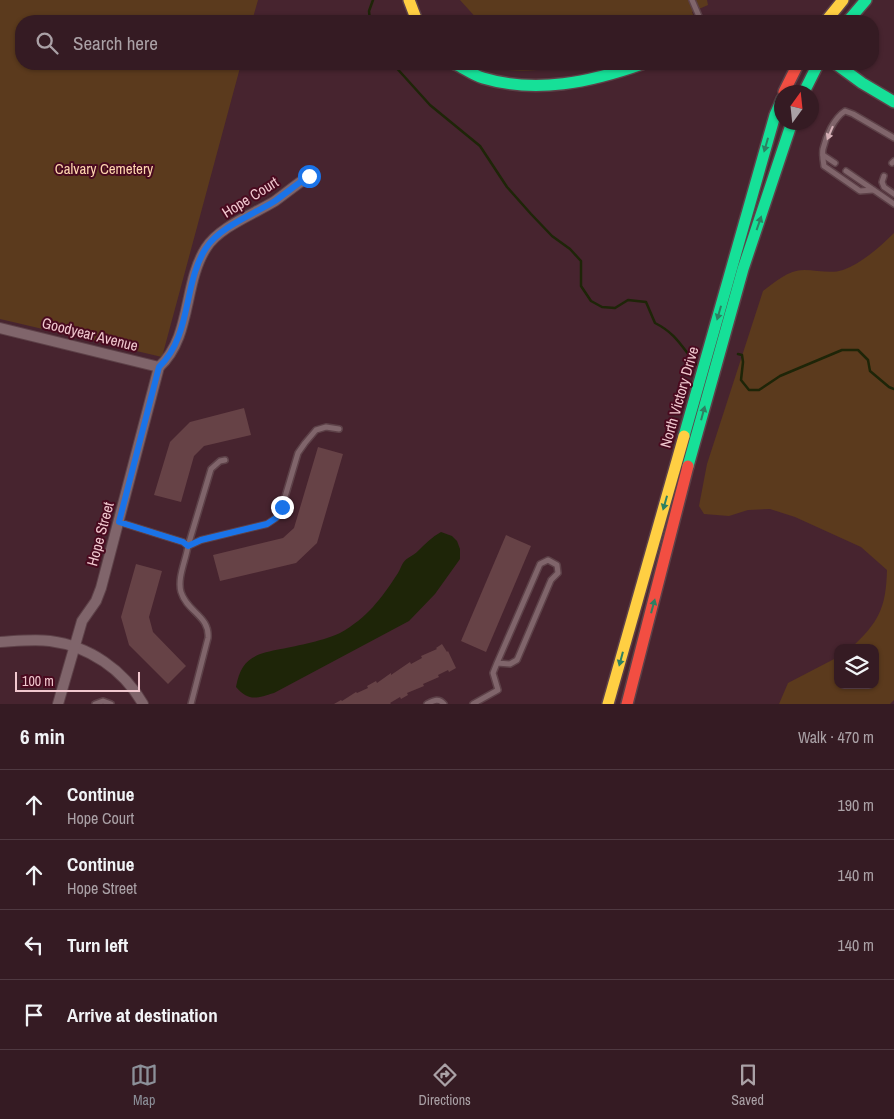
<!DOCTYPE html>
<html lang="en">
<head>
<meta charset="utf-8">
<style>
  :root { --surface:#351b23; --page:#3d242b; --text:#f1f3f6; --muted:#aaa1a6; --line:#4f3941; --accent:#8c9099 }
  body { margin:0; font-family:"Archivo Narrow",sans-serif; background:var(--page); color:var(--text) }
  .controls { position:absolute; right:15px; bottom:15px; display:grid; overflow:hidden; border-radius:10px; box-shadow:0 1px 4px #0004 }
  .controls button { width:45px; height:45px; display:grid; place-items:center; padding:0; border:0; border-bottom:1px solid var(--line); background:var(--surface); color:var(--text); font:25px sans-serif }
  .compass { position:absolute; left:774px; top:85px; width:45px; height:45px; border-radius:50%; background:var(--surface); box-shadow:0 1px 4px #0004; rotate:15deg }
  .scale { position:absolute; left:15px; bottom:12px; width:125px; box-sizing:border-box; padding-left:5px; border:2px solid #f1c8cf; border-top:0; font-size:14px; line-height:18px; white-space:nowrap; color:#f1c8cf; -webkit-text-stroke:4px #490a1f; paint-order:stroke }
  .stop { position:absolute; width:15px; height:15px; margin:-11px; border:4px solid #1a73e8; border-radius:50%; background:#fff }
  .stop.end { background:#1a73e8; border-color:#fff; box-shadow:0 1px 5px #0008 }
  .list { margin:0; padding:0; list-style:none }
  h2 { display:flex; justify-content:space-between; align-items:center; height:65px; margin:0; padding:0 20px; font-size:21px }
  h2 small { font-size:16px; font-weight:400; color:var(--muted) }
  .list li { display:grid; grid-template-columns:32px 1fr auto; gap:15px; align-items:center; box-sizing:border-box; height:70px; padding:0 20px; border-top:1px solid var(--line) }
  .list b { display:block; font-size:19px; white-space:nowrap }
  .list p { margin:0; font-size:16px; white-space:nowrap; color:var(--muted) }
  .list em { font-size:16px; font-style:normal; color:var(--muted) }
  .icon { flex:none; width:28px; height:28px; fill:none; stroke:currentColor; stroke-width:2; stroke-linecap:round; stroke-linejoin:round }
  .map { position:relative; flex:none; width:894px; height:704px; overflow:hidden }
  .search { position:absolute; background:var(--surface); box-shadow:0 1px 4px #0004; left:15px; right:15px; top:15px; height:55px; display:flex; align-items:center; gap:12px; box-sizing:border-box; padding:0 18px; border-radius:20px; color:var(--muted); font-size:19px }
  .sheet { height:345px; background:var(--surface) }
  nav { display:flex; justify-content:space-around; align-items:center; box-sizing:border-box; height:70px; border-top:1px solid var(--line); background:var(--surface); font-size:14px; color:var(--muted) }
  nav a { display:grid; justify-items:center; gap:2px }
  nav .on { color:var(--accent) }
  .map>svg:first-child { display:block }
  .green { fill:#5b3a1d }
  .water { fill:#1e2508 }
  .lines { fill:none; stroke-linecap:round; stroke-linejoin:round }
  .stream { stroke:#1e2508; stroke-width:2.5 }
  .building { fill:#664246 }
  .lane-casing { stroke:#5d4148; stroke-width:8 }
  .street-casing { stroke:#5d4148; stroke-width:12 }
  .fast-casing { stroke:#5d4148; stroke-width:14 }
  .slow-casing { stroke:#5d4148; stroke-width:14 }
  .jam-casing { stroke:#5d4148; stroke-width:14 }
  .lane { stroke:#80656b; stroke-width:5 }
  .street { stroke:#80656b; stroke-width:10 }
  .fast { stroke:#16e098; stroke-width:11 }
  .slow { stroke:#ffcf43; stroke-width:11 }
  .jam { stroke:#f24e42; stroke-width:11 }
  .oneway { fill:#d5afb6 }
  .oneway2 { fill:#2d8062 }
  .route { stroke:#1a73e8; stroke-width:6 }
  .labels { text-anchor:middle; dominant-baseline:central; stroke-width:4; stroke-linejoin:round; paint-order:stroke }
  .park-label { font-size:15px; fill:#fed6ae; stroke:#490a1f }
  .street-label { font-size:15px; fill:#f1c8cf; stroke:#490a1f }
</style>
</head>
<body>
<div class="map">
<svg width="894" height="704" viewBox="0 0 894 704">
  <rect width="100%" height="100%" fill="#47242f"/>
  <g class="green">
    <path d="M0,0H258L252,21H21V64H241L162,357L0,319Z"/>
    <path d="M460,0H707L708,5L692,12L696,21H479Z"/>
    <path d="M485,64H583C552,68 515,77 485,64Z"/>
    <path d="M894,233V700L890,704H779L788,683L838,657V685H875V648H851C879,622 886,608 887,570L861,547L795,517L770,509L748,510L729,516L704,514L699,506L707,464L763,291C775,282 788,270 804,270C817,270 831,274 843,270C862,263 880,247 894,233Z"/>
  </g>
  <path class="water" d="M441,532L452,536L457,541L460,549V559L435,594L409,621L274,693C257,698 249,702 236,687C241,658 255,654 281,649C297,646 326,640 340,633C367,618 381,599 398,573C400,570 401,566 403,563C407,557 413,556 418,551C425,544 432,537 441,532Z"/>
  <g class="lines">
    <g class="stream">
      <path d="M370,21L369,11L373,0"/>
      <path d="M393,64L430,105L480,146L507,187L531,214L552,236L570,249L581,261V286L591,301L602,307L615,308L628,300L646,302L655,323C677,334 682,348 697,365"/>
      <path d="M738,354L742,355L743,362L741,380L749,390H759L780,376L842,350H858L868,360L870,371L889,387L894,389"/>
    </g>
  </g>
  <g class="building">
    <path d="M244,408L251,435L204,446L194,456L181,502L154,495L170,442L190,422Z"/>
    <path d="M318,447L343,454L317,543L296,563L220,581L213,555L283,538L294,528Z"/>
    <path d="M506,535L531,546L486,652L461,641Z"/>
    <path d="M136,564L162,571L149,617L153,632L186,666L168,684L129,645L121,617Z"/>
    <path d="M442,644L447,652L448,651L456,668L449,672L448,670L438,675L439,677L423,684L424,686L407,693L408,695L401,699L400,697L390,703L391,704H334L341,700L342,701L356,692L357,693L368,688L367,686L376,681L377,683L391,673V675L410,662L411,664L422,658L421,656L437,649L436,648Z"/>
  </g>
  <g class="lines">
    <defs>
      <g id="lane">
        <path d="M692,0L701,21"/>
        <path d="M823,155L835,163"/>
        <path d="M892,163L894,161"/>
        <path d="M846,171L894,204"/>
        <path d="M884,176L882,182L884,187L894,194"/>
        <path d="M873,190L860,191L824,166C823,160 822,154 823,149C826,136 834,118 845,111L853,114L894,138"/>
        <path d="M119,522L183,542L188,546C186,560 177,578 181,592C187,612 210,616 208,638L191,704"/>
        <path d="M188,546L201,540L267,524L276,518L282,507L298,453L305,443L316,430L326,427L339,429"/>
        <path d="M188,546L211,469L220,461L225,460"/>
        <path d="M95,704L103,701L111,704"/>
        <path d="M427,704C434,700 439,698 444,704"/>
        <path d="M473,704L498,690L493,673L497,663L540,564L548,560L557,565L558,573L551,580L517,660L510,664L497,663"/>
      </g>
      <g id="street">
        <path d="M0,328L159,367C192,337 183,284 206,248C219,227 254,214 275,201C286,193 297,184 309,176"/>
        <path d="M0,642C17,641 34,639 50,641C89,646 124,670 143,704"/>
        <path d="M58,704L82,621L96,601L101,588L159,367"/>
      </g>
      <g id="fast">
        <path d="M848,21L866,0"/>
        <path d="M455,64C464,68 473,75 483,78C536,94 591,82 642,64"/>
        <path d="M836,64L862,83L894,102"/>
        <path d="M804,92L818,64"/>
        <path d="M684,436L775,115L782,99"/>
        <path d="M688,466L743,269L792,122"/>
      </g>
      <g id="slow">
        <path d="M409,0L417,21"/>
        <path d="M826,21L843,0"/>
        <path d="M608,704L684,436"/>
      </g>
      <g id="jam">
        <path d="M784,92L798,64"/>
        <path d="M627,704L688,466"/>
      </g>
    </defs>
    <use href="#lane" class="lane-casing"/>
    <use href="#street" class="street-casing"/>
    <use href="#fast" class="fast-casing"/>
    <use href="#slow" class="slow-casing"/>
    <use href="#jam" class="jam-casing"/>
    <use href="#lane" class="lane"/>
    <use href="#street" class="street"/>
    <use href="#fast" class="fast"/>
    <use href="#slow" class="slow"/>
    <use href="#jam" class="jam"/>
  </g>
  <defs><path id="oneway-solid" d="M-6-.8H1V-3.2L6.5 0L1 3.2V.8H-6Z" transform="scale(1.25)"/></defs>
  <use class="oneway" href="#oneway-solid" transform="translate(830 133) rotate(113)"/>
  <g class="oneway2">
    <use href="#oneway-solid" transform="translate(766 145) rotate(106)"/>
    <use href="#oneway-solid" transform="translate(759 223) rotate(-71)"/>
    <use href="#oneway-solid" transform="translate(719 313) rotate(106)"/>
    <use href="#oneway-solid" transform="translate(703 413) rotate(-75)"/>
    <use href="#oneway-solid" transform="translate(665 503) rotate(106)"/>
    <use href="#oneway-solid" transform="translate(653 606) rotate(-75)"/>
    <use href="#oneway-solid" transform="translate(621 659) rotate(105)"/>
  </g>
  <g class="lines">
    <path class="route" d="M282,507L276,518L267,524L201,540L188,546L183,542L119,522L159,367C192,336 183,283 206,248C219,227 254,214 275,201C286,193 297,184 309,176"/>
  </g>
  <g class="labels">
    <g class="park-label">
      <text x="104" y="168">Calvary Cemetery</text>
    </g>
    <g class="street-label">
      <text transform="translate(250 197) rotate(-32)">Hope Court</text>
      <text transform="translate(90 334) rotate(14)">Goodyear Avenue</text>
      <text transform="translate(679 397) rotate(-74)">North Victory Drive</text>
      <text transform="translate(100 534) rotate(-75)">Hope Street</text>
    </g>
  </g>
</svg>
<div class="controls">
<button><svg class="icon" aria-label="layers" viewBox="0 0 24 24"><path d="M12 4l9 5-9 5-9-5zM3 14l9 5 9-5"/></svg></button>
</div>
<svg class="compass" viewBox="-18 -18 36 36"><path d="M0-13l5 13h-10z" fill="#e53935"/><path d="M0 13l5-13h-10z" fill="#aaa1a6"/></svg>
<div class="scale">100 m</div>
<div class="stop" style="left:309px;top:176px"></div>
<div class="stop end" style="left:282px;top:507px"></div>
<div class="search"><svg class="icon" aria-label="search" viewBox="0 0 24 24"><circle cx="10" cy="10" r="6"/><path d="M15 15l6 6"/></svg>Search here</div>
</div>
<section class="sheet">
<h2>6 min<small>Walk · 470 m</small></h2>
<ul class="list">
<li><svg class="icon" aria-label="ahead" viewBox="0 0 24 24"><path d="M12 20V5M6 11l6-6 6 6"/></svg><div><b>Continue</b><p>Hope Court</p></div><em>190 m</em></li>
<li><svg class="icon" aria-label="ahead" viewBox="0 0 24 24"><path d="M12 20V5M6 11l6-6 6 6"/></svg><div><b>Continue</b><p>Hope Street</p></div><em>140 m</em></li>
<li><svg class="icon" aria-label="left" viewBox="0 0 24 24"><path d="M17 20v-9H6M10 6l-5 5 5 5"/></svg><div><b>Turn left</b></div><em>140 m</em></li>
<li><svg class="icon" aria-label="arrive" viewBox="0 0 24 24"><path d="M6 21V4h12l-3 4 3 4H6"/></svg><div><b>Arrive at destination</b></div></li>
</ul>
</section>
<nav>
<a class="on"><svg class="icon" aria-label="map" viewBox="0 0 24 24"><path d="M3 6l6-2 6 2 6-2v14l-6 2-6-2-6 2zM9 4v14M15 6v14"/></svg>Map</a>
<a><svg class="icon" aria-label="directions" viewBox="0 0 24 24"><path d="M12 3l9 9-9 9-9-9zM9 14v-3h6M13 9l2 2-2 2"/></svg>Directions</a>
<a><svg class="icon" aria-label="saved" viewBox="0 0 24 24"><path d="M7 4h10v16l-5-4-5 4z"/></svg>Saved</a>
</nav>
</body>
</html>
